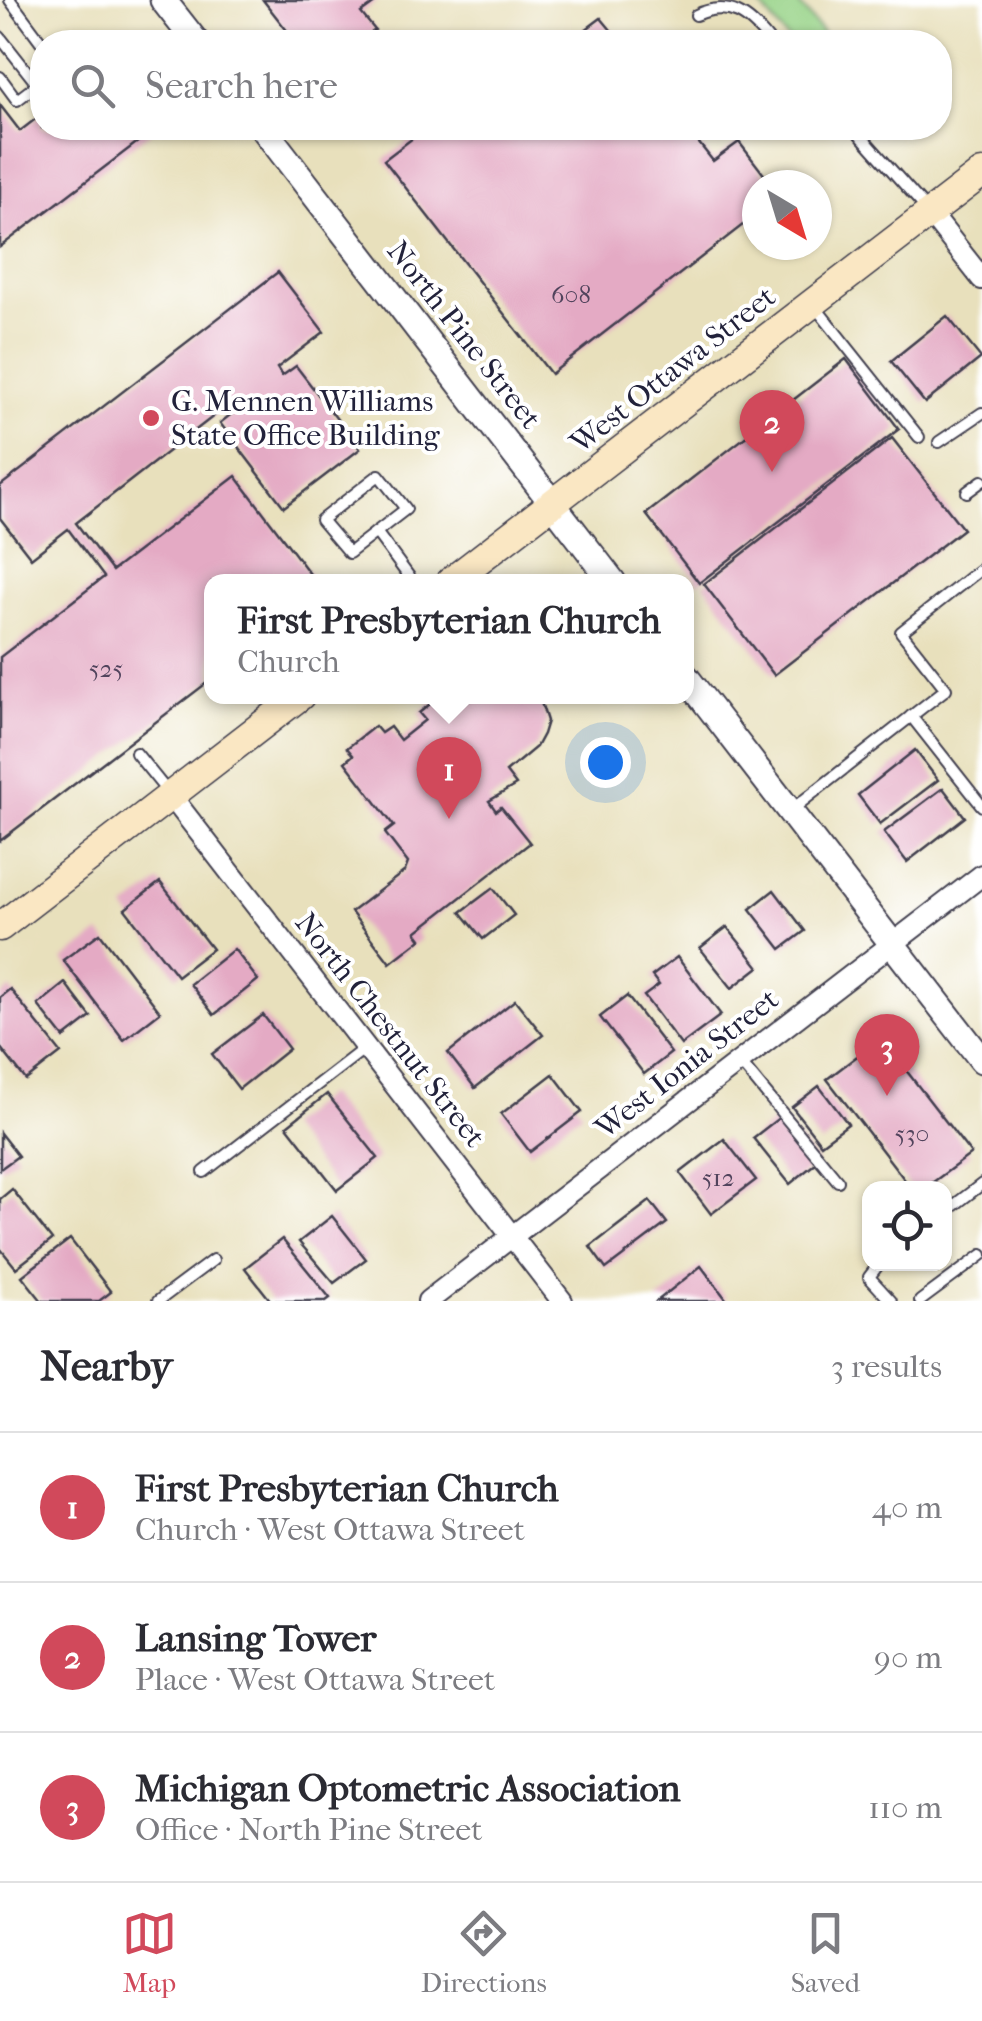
<!DOCTYPE html>
<html lang="en">
<head>
<meta charset="utf-8">
<style>
  :root { --surface:#fff; --page:#f7f7f7; --text:#2b2b33; --muted:#7c7c81; --line:#e1e1e2; --accent:#d1495b }
  body { margin:0; font-family:"IM FELL French Canon",serif; background:var(--page); color:var(--text) }
  .controls { position:absolute; right:30px; bottom:30px; display:grid; overflow:hidden; border-radius:20px; box-shadow:0 2px 8px #0004 }
  .controls button { width:90px; height:90px; display:grid; place-items:center; padding:0; border:0; border-bottom:2px solid var(--line); background:var(--surface); color:var(--text); font:50px sans-serif }
  .compass { position:absolute; left:742px; top:170px; width:90px; height:90px; border-radius:50%; background:var(--surface); box-shadow:0 2px 8px #0004; rotate:142deg }
  .you { position:absolute; left:605px; top:762px; width:35px; height:35px; margin:-25px; border:8px solid #fff; border-radius:50%; background:#1a73e8; box-shadow:0 0 0 15px #1a73e833 }
  .badge { display:grid; place-items:center; width:65px; height:65px; border-radius:50%; background:var(--accent); color:#fff; font-size:32px; font-weight:700 }
  .pin { position:absolute; translate:-50% -82px; filter:drop-shadow(0 2px 5px #0008) }
  .pin::after { content:''; position:absolute; top:52px; width:35px; height:30px; background:inherit; clip-path:polygon(0 0,100% 0,50% 100%) }
  .popup { position:absolute; left:204px; top:574px; width:490px; height:130px; box-sizing:border-box; display:grid; place-content:center; border-radius:20px; background:var(--surface); filter:drop-shadow(0 2px 8px #0005); font-size:32px; white-space:nowrap; color:var(--muted) }
  .popup b { font-size:38px; color:var(--text) }
  .popup::after { content:''; position:absolute; left:50%; top:100%; margin-left:-20px; border:20px solid transparent; border-top-color:var(--surface) }
  .list { margin:0; padding:0; list-style:none }
  h2 { display:flex; justify-content:space-between; align-items:center; height:130px; margin:0; padding:0 40px; font-size:42px }
  h2 small { font-size:32px; font-weight:400; color:var(--muted) }
  .list li { display:grid; grid-template-columns:65px 1fr auto; gap:30px; align-items:center; box-sizing:border-box; height:150px; padding:0 40px; border-top:2px solid var(--line) }
  .list b { display:block; font-size:38px; white-space:nowrap }
  .list p { margin:0; font-size:32px; white-space:nowrap; color:var(--muted) }
  .list em { font-size:32px; font-style:normal; color:var(--muted) }
  .icon { flex:none; width:55px; height:55px; fill:none; stroke:currentColor; stroke-width:2; stroke-linecap:round; stroke-linejoin:round }
  .map { position:relative; flex:none; width:982px; height:1301px; overflow:hidden }
  .search { position:absolute; background:var(--surface); box-shadow:0 2px 8px #0004; left:30px; right:30px; top:30px; height:110px; display:flex; align-items:center; gap:25px; box-sizing:border-box; padding:0 35px; border-radius:40px; color:var(--muted); font-size:38px }
  .sheet { height:580px; background:var(--surface) }
  nav { display:flex; justify-content:space-around; align-items:center; box-sizing:border-box; height:140px; border-top:2px solid var(--line); background:var(--surface); font-size:28px; color:var(--muted) }
  nav a { display:grid; justify-items:center; gap:5px }
  nav .on { color:var(--accent) }
  .map>svg:first-child { display:block }
  .green { fill:#97d387; stroke:#5c7a61; stroke-width:2.5 }
  .building { fill:#e4aac4 }
  .lines { fill:none; stroke-linecap:round; stroke-linejoin:round }
  .service-casing { stroke:#403e4e; stroke-width:14 }
  .minor-casing { stroke:#403e4e; stroke-width:24 }
  .tertiary-casing { stroke:#403e4e; stroke-width:29 }
  .secondary-casing { stroke:#403e4e; stroke-width:31 }
  .service { stroke:#fff; stroke-width:10 }
  .minor { stroke:#fff; stroke-width:20 }
  .tertiary { stroke:#fff; stroke-width:25 }
  .secondary { stroke:#fae7c3; stroke-width:28 }
  .poi-dot { fill:#d1495b; stroke:#fff; stroke-width:4 }
  .labels { text-anchor:middle; dominant-baseline:central; stroke-width:8; stroke-linejoin:round; paint-order:stroke }
  .number-label { font-size:25px; fill:#52445d }
  .street-label { font-size:30px; fill:#22223b; stroke:#fff }
  .poi-label { font-size:30px; fill:#22223b; stroke:#fff; text-anchor:start }
</style>
</head>
<body>
<div class="map">
<svg width="982" height="1301" viewBox="0 0 982 1301">
  <rect width="100%" height="100%" fill="#fff"/>
  <filter id="ink" filterUnits="userSpaceOnUse"><feTurbulence type="fractalNoise" baseFrequency=".01" numOctaves="2"/><feDisplacementMap in="SourceGraphic" scale="20" xChannelSelector="R" yChannelSelector="G"/><feConvolveMatrix kernelMatrix="1 2 1 2 8 2 1 2 1" color-interpolation-filters="sRGB"/></filter>
  <filter id="wash" filterUnits="userSpaceOnUse"><feTurbulence type="fractalNoise" baseFrequency=".0048" numOctaves="4" result="noise"/><feDisplacementMap in="SourceGraphic" scale="40" xChannelSelector="R" yChannelSelector="G"/><feGaussianBlur stdDeviation="2.25" result="paint"/><feColorMatrix in="noise" values="0 0 0 0 0 0 0 0 0 0 0 0 0 0 0 0 0 1.4 0 .05"/><feComposite in="paint" operator="in"/></filter>
  <g filter="url(#wash)">
    <rect width="100%" height="100%" fill="#e8e0bc"/>
    <path class="green" d="M750,0H796L830,42H790L761,6Z"/>
    <g id="blocks">
      <g class="building">
        <path d="M263,0H379L361,13L375,30L359,42H296Z"/>
        <path d="M601,18L621,42H569Z"/>
        <path d="M0,105L20,131L42,114V128H156L0,247Z"/>
        <path d="M426,128H449L453,133L460,128H687L713,161L739,142L772,185H757V214L551,374L384,160Z"/>
        <path d="M278,272L324,332L277,368L282,376L296,366L360,449L284,507L220,423L234,412L228,405L76,523L112,571L236,476L316,582H212V679L0,841V657L104,577L68,529L31,558L0,518V486Z"/>
        <path d="M947,316L981,358L925,403L891,361Z"/>
        <path d="M846,359L899,429L699,583L646,514Z"/>
        <path d="M892,438L963,529L774,675L704,584Z"/>
        <path d="M440,696H539L547,721L543,734L536,747L506,772L516,785L489,801L496,811L501,807L530,843L416,932L421,939L390,963L351,912L405,871L408,863L385,833L394,826L345,762L353,755L347,748L375,726L381,733L390,727L400,740L425,720L419,713Z"/>
        <path d="M915,750L938,780L880,824L858,795Z"/>
        <path d="M943,788L965,817L907,862L884,832Z"/>
        <path d="M160,882L212,949L177,976L125,909Z"/>
        <path d="M493,888L514,915L483,939L461,912Z"/>
        <path d="M774,890L805,931L781,949L750,909Z"/>
        <path d="M727,927L759,967L732,988L700,948Z"/>
        <path d="M100,933L160,1012L124,1040L63,960Z"/>
        <path d="M234,949L258,980L214,1015L190,984Z"/>
        <path d="M677,957L721,1015L681,1045L644,996L659,985L652,976Z"/>
        <path d="M65,983L91,1017L64,1038L38,1005Z"/>
        <path d="M10,989L61,1053L26,1080L0,1047V997Z"/>
        <path d="M627,996L671,1053L644,1074L600,1017Z"/>
        <path d="M515,1000L543,1035L475,1088L448,1053Z"/>
        <path d="M263,1015L289,1049L239,1089L212,1054Z"/>
        <path d="M881,1038L971,1154L925,1188H911L827,1079Z"/>
        <path d="M553,1074L582,1112L530,1152L501,1114Z"/>
        <path d="M819,1086L848,1124L821,1144L792,1107Z"/>
        <path d="M327,1094L378,1158L337,1190L287,1126Z"/>
        <path d="M780,1117L817,1162L790,1184L753,1138Z"/>
        <path d="M0,1133L18,1156L0,1169Z"/>
        <path d="M724,1139L756,1180L711,1214L680,1173Z"/>
        <path d="M12,1189L52,1240L16,1268L0,1248V1199Z"/>
        <path d="M650,1201L667,1223L606,1269L590,1247Z"/>
        <path d="M332,1216L366,1259L334,1283L299,1242Z"/>
        <path d="M70,1239L111,1292L99,1301H42L22,1276Z"/>
        <path d="M282,1239L330,1298L326,1301H271L245,1268Z"/>
        <path d="M701,1266L726,1299L723,1301H657Z"/>
      </g>
    </g>
  </g>
  <g filter="url(#ink)">
    <use href="#blocks" fill-opacity="0" stroke="#403e4e" stroke-width="2.5"/>
    <g class="lines">
      <defs>
        <g id="service">
          <path d="M10,0L42,43"/>
          <path d="M696,15C729,0 749,15 770,42"/>
          <path d="M0,37L37,84"/>
          <path d="M0,77L17,100L42,81"/>
          <path d="M854,128L929,212"/>
          <path d="M813,304L919,437"/>
          <path d="M939,442L982,413"/>
          <path d="M379,475L406,509L349,553L321,520Z"/>
          <path d="M967,492L982,481"/>
          <path d="M376,532L413,582"/>
          <path d="M911,716L982,806"/>
          <path d="M136,753L170,795"/>
          <path d="M790,811L946,689L901,632L982,568"/>
          <path d="M740,1062L838,1181"/>
          <path d="M204,1172L365,1048"/>
          <path d="M944,1213L982,1184"/>
          <path d="M879,1264L869,1277L891,1301"/>
          <path d="M158,1301L213,1260"/>
          <path d="M920,1301L982,1255"/>
        </g>
        <g id="minor">
          <path d="M930,213L982,279"/>
          <path d="M171,796L562,1301"/>
          <path d="M428,1301L982,875"/>
        </g>
        <g id="tertiary">
          <path d="M163,0L196,42"/>
          <path d="M263,128L613,582"/>
          <path d="M686,677L982,1060"/>
        </g>
        <g id="secondary">
          <path d="M450,582L982,173"/>
          <path d="M0,927L300,696"/>
        </g>
      </defs>
      <use href="#service" class="service-casing"/>
      <use href="#minor" class="minor-casing"/>
      <use href="#tertiary" class="tertiary-casing"/>
      <use href="#secondary" class="secondary-casing"/>
      <use href="#service" class="service"/>
      <use href="#minor" class="minor"/>
      <use href="#tertiary" class="tertiary"/>
      <use href="#secondary" class="secondary"/>
    </g>
  </g>
  <circle class="poi-dot" cx="151" cy="418" r="10"/>
  <g class="labels">
    <g class="number-label">
      <text x="571" y="294">608</text>
      <text x="106" y="668">525</text>
      <text x="912" y="1133">530</text>
      <text x="718" y="1177">512</text>
    </g>
    <g class="street-label">
      <text transform="translate(464 335) rotate(52)">North Pine Street</text>
      <text transform="translate(673 370) rotate(-38)">West Ottawa Street</text>
      <text transform="translate(390 1030) rotate(52)">North Chestnut Street</text>
      <text transform="translate(687 1064) rotate(-38)">West Ionia Street</text>
    </g>
    <g class="poi-label">
      <text x="171" y="401">G. Mennen Williams<tspan x="171" dy="34">State Office Building</tspan></text>
    </g>
  </g>
</svg>
<div class="controls">
<button><svg class="icon" aria-label="locate" viewBox="0 0 24 24"><circle cx="12" cy="12" r="6"/><path d="M12 2v4M12 18v4M2 12h4M18 12h4"/></svg></button>
</div>
<svg class="compass" viewBox="-18 -18 36 36"><path d="M0-13l5 13h-10z" fill="#e53935"/><path d="M0 13l5-13h-10z" fill="#7c7c81"/></svg>
<div class="you"></div>
<div class="pin badge" style="left:449px;top:819px">1</div>
<div class="popup"><b>First Presbyterian Church</b>Church</div>
<div class="pin badge" style="left:772px;top:472px">2</div>
<div class="pin badge" style="left:887px;top:1096px">3</div>
<div class="search"><svg class="icon" aria-label="search" viewBox="0 0 24 24"><circle cx="10" cy="10" r="6"/><path d="M15 15l6 6"/></svg>Search here</div>
</div>
<section class="sheet">
<h2>Nearby<small>3 results</small></h2>
<ul class="list">
<li><span class="badge">1</span><div><b>First Presbyterian Church</b><p>Church · West Ottawa Street</p></div><em>40 m</em></li>
<li><span class="badge">2</span><div><b>Lansing Tower</b><p>Place · West Ottawa Street</p></div><em>90 m</em></li>
<li><span class="badge">3</span><div><b>Michigan Optometric Association</b><p>Office · North Pine Street</p></div><em>110 m</em></li>
</ul>
</section>
<nav>
<a class="on"><svg class="icon" aria-label="map" viewBox="0 0 24 24"><path d="M3 6l6-2 6 2 6-2v14l-6 2-6-2-6 2zM9 4v14M15 6v14"/></svg>Map</a>
<a><svg class="icon" aria-label="directions" viewBox="0 0 24 24"><path d="M12 3l9 9-9 9-9-9zM9 14v-3h6M13 9l2 2-2 2"/></svg>Directions</a>
<a><svg class="icon" aria-label="saved" viewBox="0 0 24 24"><path d="M7 4h10v16l-5-4-5 4z"/></svg>Saved</a>
</nav>
</body>
</html>
